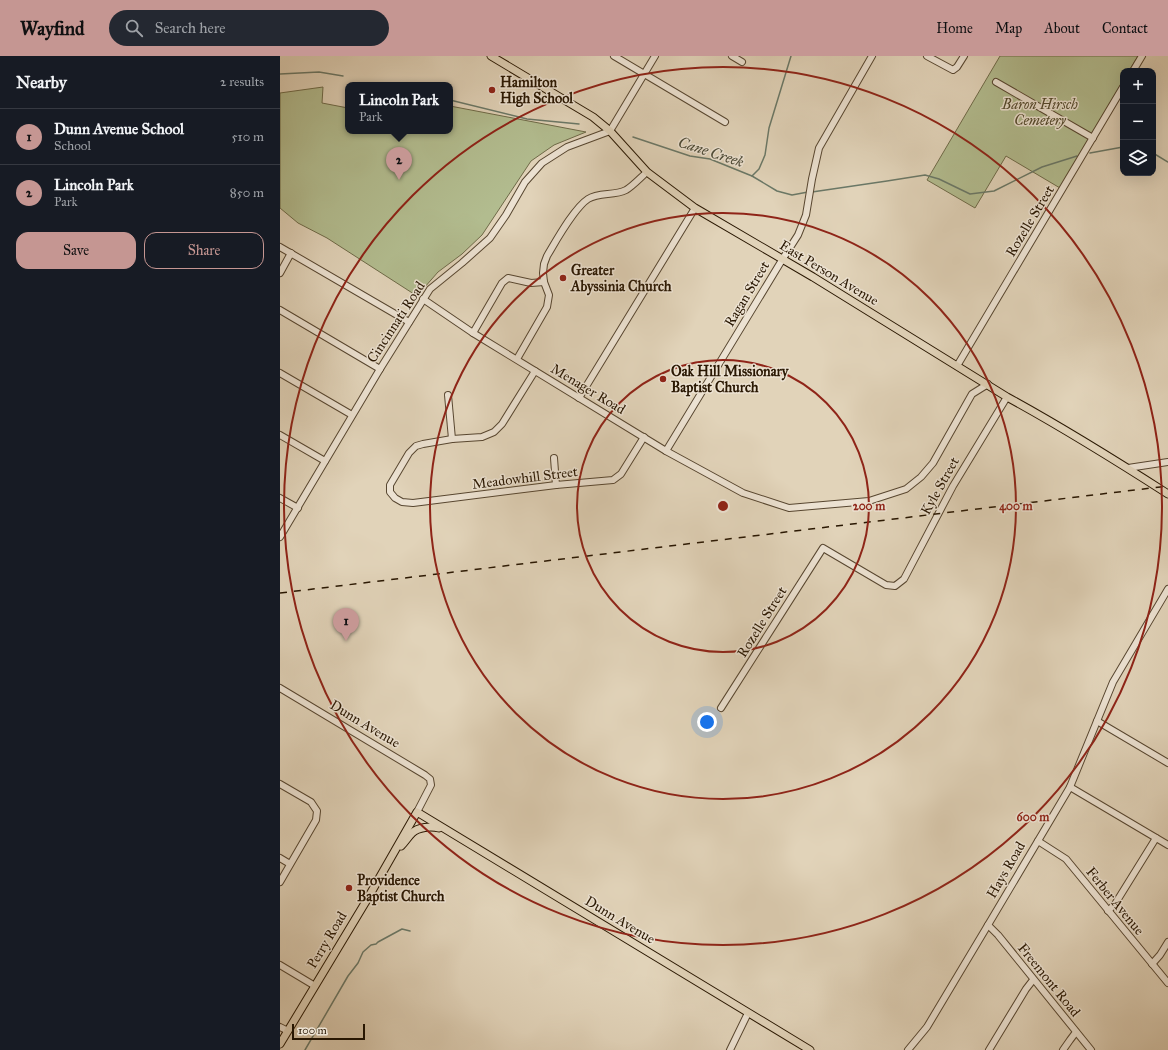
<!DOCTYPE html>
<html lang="en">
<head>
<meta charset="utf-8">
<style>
  :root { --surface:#171b24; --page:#242831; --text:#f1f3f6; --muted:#9ea1a6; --line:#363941; --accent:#c59692 }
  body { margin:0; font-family:"IM FELL Great Primer",serif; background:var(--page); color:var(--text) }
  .controls { position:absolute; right:12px; top:12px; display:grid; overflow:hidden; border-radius:8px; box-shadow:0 4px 16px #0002 }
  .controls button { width:36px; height:36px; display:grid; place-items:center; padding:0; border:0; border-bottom:1px solid var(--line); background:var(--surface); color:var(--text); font:20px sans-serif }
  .scale { position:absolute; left:12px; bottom:10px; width:73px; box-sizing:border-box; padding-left:4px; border:2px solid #291702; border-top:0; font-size:11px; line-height:14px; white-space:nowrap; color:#291702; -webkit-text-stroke:3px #ece2d2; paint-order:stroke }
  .you { position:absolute; left:427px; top:666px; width:14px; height:14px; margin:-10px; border:3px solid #fff; border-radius:50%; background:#1a73e8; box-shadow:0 0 0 6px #1a73e833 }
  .badge { display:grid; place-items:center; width:26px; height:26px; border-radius:50%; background:var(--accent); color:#111; font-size:13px; font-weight:700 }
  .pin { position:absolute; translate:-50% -33px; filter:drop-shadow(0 1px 2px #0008) }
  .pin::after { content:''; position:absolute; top:21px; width:14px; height:12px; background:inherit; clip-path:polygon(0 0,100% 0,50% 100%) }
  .popup { position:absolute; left:65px; top:26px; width:108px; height:52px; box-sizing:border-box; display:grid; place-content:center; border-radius:8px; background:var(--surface); filter:drop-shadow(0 1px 3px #0005); font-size:13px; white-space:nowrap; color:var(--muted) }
  .popup b { font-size:15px; color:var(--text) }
  .popup::after { content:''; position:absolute; left:50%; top:100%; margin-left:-8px; border:8px solid transparent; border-top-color:var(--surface) }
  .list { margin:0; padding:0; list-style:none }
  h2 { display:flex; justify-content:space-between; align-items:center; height:52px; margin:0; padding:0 16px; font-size:17px }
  h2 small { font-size:13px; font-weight:400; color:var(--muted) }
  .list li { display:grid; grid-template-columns:26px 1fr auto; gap:12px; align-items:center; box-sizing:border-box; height:56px; padding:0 16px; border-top:1px solid var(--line) }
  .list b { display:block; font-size:15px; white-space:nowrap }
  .list p { margin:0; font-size:13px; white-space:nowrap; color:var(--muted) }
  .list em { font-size:13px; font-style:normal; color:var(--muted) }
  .actions { display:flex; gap:8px; padding:12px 16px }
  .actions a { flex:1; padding:9px 0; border:1px solid var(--accent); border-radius:12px; text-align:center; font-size:14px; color:var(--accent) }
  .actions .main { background:var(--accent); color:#111 }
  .icon { flex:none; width:22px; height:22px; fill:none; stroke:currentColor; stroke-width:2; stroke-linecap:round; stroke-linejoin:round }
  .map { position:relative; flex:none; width:888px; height:994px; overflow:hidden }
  header { display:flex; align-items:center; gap:24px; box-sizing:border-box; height:56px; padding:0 20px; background:var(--accent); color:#111 }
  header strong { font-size:19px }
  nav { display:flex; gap:22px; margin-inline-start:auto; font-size:14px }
  .search { width:280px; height:36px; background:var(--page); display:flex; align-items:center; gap:10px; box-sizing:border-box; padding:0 14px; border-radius:22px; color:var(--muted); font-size:15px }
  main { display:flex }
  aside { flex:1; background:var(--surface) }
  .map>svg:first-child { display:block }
  .green { fill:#b2bc8f; stroke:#6e6a48 }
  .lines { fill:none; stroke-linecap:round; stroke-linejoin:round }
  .stream { stroke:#6a7867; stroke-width:1.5 }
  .minor-casing { stroke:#574630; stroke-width:8 }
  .major-casing { stroke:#291702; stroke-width:9 }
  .minor { stroke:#ece2d2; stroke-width:6 }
  .major { stroke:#e1d3b9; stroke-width:7 }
  .rail { stroke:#291702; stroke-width:1.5; stroke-dasharray:7 7; stroke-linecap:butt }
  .ring { fill:none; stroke:#8f2418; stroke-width:2 }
  .poi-dot { fill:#8f2418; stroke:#ece2d2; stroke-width:1.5 }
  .labels { text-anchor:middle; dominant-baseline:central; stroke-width:3; stroke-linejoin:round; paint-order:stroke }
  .poi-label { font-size:14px; font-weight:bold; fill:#291702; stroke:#ece2d2; text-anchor:start }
  .park-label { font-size:14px; font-style:italic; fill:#52492c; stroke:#ece2d2 }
  .street-label { font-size:14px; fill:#291702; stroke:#ece2d2 }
  .water-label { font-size:15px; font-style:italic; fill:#494835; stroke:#ece2d2 }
  .centre { fill:#8f2418; stroke:#ece2d2; stroke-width:2 }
  .ring-label { font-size:12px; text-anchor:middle; font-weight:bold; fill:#8f2418; stroke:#ece2d2; stroke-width:3; stroke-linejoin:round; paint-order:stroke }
</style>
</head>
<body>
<header>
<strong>Wayfind</strong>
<div class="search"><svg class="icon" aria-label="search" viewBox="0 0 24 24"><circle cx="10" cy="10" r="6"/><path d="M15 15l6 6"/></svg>Search here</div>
<nav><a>Home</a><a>Map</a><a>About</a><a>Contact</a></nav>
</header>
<main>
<aside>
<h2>Nearby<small>2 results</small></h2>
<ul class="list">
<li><span class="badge">1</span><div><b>Dunn Avenue School</b><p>School</p></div><em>510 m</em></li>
<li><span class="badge">2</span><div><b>Lincoln Park</b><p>Park</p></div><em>850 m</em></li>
</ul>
<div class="actions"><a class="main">Save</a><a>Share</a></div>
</aside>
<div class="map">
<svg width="888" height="994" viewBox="0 0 888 994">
  <rect width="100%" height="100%" fill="#e1d3b9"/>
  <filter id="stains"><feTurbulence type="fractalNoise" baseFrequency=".005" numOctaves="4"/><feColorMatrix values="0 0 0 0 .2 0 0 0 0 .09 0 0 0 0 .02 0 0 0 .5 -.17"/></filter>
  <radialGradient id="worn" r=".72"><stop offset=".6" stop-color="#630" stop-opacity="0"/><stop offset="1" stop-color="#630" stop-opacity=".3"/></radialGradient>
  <g class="green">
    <path d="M720,0H858L849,15H843V25L780,132L726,100L695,152L647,124Z"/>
    <path d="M43,31L42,47L68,52V75H170V50L306,76L274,89L251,105L202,179L182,198L158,216L137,240L47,182L18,167L0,152V37Z"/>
  </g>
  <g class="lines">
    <g class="stream">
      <path d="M0,18L39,16L63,20"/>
      <path d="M170,44L247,63L299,68"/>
      <path d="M353,81L410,100L430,103L472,120L479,113L485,99L489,72L511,0"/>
      <path d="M810,97L843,91"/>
      <path d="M873,97L888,106"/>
      <path d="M472,120L497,135L512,139L528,136"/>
      <path d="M532,136L607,125L645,119L659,123L690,138L714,135L762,111L797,100"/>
      <path d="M25,994L68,920L78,907L83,896L91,889L96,888L98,886L122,873L130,875"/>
    </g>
    <defs>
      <g id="minor">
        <path d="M334,0L445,66"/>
        <path d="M452,0L462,6"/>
        <path d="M647,0L673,14L677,11L684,0"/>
        <path d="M853,15L862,0"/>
        <path d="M716,26L813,82"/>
        <path d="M0,191L129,266"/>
        <path d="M0,217L11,197"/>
        <path d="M143,243L193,277L386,395L463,437L509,452L589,445L626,433L641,421L653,407L692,338L708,328"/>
        <path d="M0,254L100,313"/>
        <path d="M193,277L222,227L228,222L251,227L264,226"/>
        <path d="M237,303L267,251L269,239L264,226L263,217L264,208L267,200C276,185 294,152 308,143C319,136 334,140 346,134C353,130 361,121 367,116"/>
        <path d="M677,310L843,31"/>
        <path d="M255,315L222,368L214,376L202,381L172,383L143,388L136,390L129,397L110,429V436L115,442L122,446L133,447L276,429L333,424L341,418L364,381"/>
        <path d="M0,317L72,359"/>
        <path d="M168,339L172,383"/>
        <path d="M299,342L415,152"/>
        <path d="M0,379L45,405"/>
        <path d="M386,395L502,204L518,179L526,159L532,123L539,92L592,0"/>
        <path d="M274,402L276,429"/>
        <path d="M848,412L888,406"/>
        <path d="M0,442L18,452"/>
        <path d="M0,481L100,313L150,233L182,207L210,182L226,159L245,126L262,107L287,91L330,75L375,0"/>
        <path d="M0,632L145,719L150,723L151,729L137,756"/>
        <path d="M441,652L543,492L606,529L615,530L624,523L673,430L727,341"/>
        <path d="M817,665L888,707"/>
        <path d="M0,728L31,746L37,755L36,764L0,826"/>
        <path d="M790,731L888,789"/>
        <path d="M758,785L786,803L888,927"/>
        <path d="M0,802L10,808"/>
        <path d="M828,855L835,848L876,782"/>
        <path d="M708,869L718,879L811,994"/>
        <path d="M872,908L880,899L888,886"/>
        <path d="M0,909L35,930"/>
        <path d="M0,971L8,975"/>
        <path d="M450,994L468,957"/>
        <path d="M628,994L647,971L708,869L790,731L833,626L888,533"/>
        <path d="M709,994L746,933L753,924"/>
        <path d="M783,994L790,984L796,976"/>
      </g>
      <g id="major">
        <path d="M211,0L313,61L330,75L367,116L415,152L533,221L727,341C782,371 835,404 888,438"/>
        <path d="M121,790C125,786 128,781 132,777C138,771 151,770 159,772"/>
        <path d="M0,988L85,847L137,756L530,994"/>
      </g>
    </defs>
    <use href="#minor" class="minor-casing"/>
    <use href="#major" class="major-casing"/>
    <use href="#minor" class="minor"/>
    <use href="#major" class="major"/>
    <path class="rail" d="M0,537L888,430"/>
  </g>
  <g class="ring">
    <circle cx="443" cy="450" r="146"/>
    <circle cx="443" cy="450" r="293"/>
    <circle cx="443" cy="450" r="439"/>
  </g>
  <g class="poi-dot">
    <circle cx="212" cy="34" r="4"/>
    <circle cx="283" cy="222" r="4"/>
    <circle cx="383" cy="323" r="4"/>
    <circle cx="69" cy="832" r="4"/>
  </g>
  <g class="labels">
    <g class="poi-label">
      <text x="220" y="26">Hamilton<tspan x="220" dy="16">High School</tspan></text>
      <text x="291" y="214">Greater<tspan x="291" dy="16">Abyssinia Church</tspan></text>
      <text x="391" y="315">Oak Hill Missionary<tspan x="391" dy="16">Baptist Church</tspan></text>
      <text x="77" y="824">Providence<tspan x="77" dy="16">Baptist Church</tspan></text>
    </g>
    <g class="park-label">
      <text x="760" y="48">Baron Hirsch<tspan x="760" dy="16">Cemetery</tspan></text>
    </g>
    <g class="street-label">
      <text transform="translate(750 165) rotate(-59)">Rozelle Street</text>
      <text transform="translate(549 217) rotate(31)">East Person Avenue</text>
      <text transform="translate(467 238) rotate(-59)">Ragan Street</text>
      <text transform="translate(116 266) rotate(-57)">Cincinnati Road</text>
      <text transform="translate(308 333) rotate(31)">Menager Road</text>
      <text transform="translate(245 422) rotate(-7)">Meadowhill Street</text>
      <text transform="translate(660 430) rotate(-61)">Kyle Street</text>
      <text transform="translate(482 566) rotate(-58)">Rozelle Street</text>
      <text transform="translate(85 668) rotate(31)">Dunn Avenue</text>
      <text transform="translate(726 814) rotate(-60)">Hays Road</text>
      <text transform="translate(835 845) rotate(51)">Ferber Avenue</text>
      <text transform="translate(340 864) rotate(31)">Dunn Avenue</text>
      <text transform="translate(47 884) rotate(-59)">Perry Road</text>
      <text transform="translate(769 924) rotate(51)">Freemont Road</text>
    </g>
    <g class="water-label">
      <text transform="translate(431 96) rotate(18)">Cane Creek</text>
    </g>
  </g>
  <circle cx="443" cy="450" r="6" class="centre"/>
  <g class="ring-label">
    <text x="589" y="454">200 m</text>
    <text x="736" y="454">400 m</text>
    <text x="753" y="765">600 m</text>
  </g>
  <rect width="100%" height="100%" filter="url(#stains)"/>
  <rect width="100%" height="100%" fill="url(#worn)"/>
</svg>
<div class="controls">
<button>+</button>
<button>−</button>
<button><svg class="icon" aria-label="layers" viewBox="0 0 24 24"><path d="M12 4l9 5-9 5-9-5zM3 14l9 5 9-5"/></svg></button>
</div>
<div class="scale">100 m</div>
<div class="you"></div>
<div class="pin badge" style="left:66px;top:585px">1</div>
<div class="pin badge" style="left:119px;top:124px">2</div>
<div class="popup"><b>Lincoln Park</b>Park</div>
</div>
</main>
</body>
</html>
